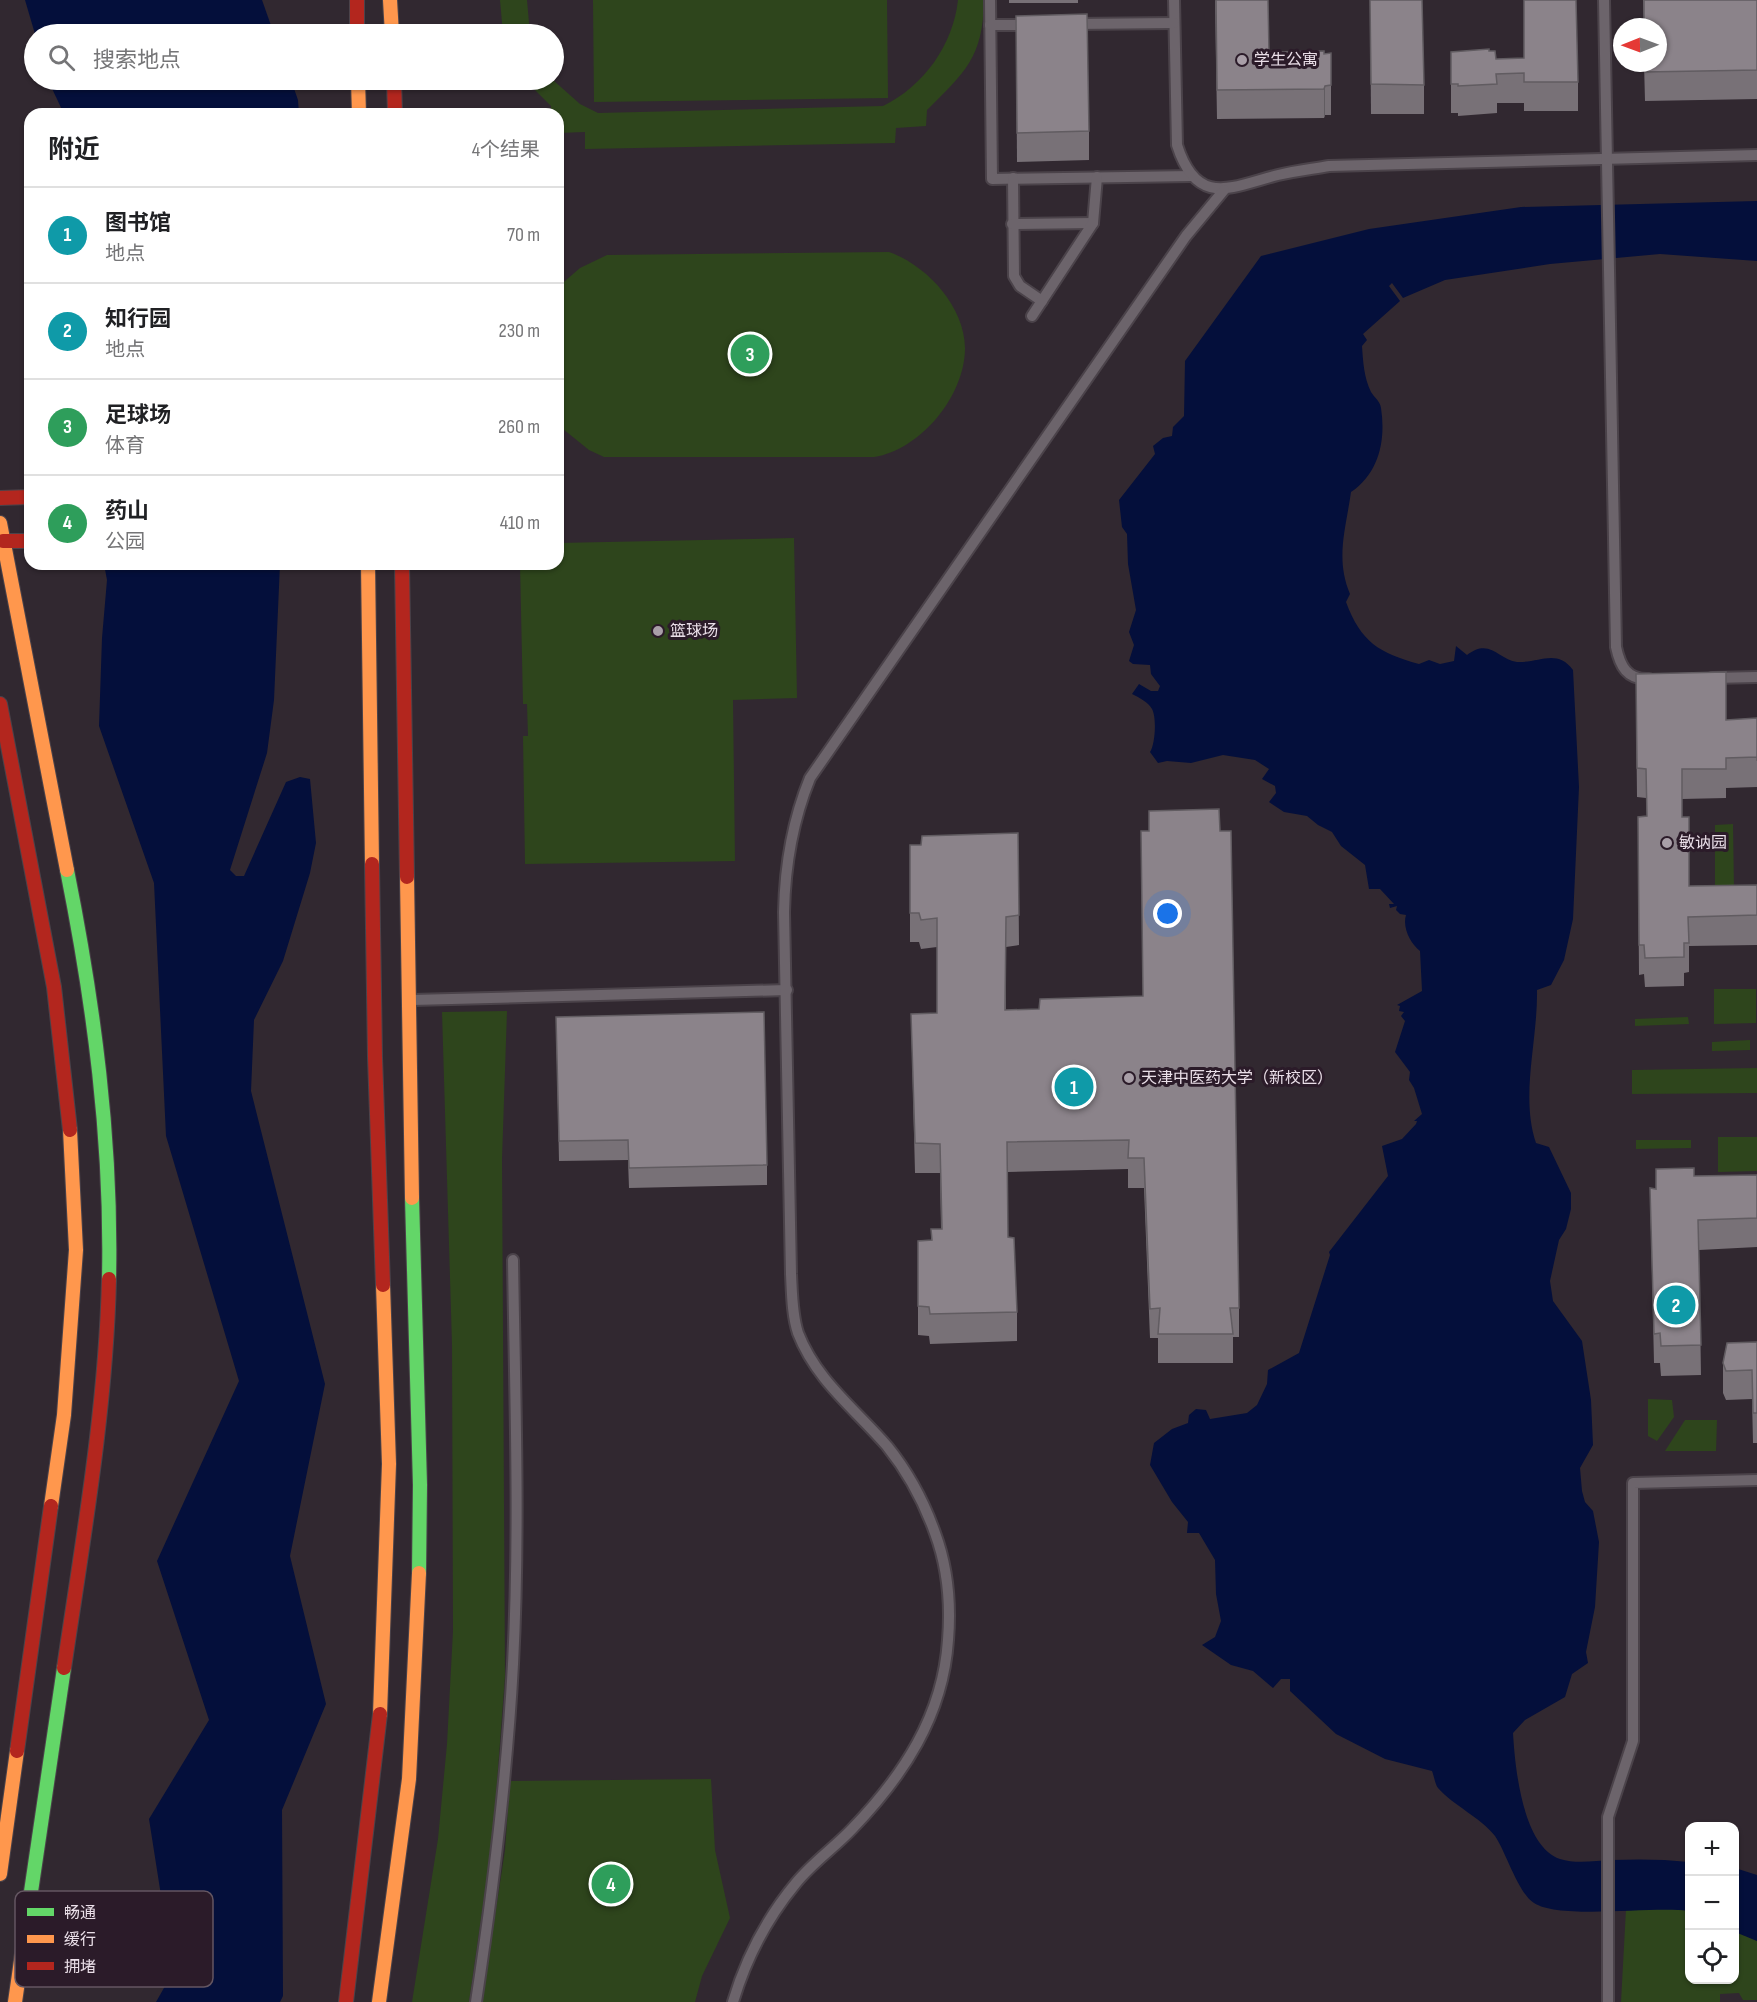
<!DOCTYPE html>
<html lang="zh">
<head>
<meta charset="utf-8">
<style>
  :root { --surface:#fff; --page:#f2f2f2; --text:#202124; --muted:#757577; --line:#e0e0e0; --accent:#d93025 }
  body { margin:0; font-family:"Sofia Sans Condensed","Noto Sans SC",sans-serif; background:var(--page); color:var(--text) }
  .controls { position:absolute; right:18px; bottom:18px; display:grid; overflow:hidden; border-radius:12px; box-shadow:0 2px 4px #0004 }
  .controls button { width:54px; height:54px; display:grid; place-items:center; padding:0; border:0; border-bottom:2px solid var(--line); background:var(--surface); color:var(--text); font:30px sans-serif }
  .compass { position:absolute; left:1613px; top:18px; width:54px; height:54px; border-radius:50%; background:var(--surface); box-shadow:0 2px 4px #0004; rotate:269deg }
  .you { position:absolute; left:1168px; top:914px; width:21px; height:21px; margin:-15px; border:4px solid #fff; border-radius:50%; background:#1a73e8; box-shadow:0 0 0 9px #1a73e833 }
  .badge { display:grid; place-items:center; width:39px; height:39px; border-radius:50%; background:var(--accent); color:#fff; font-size:20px; font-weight:700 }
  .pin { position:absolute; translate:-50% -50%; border:3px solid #fff; box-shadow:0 2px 6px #0006 }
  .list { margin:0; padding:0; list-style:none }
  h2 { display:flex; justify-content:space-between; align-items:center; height:78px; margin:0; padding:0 24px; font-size:26px }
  h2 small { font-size:20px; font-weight:400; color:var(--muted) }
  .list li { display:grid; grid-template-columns:39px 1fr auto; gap:18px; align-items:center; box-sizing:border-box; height:96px; padding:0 24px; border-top:2px solid var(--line) }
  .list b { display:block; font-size:22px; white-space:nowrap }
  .list p { margin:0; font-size:20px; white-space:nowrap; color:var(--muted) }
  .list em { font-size:20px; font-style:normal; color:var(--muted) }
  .icon { flex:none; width:33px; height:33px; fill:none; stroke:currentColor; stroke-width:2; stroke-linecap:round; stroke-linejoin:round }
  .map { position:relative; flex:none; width:1757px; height:2002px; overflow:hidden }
  .search { position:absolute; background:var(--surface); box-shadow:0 2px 4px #0004; left:24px; top:24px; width:540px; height:66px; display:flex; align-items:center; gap:15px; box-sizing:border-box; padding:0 21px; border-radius:33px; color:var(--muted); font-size:22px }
  .panel { position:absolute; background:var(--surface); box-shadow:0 2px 4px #0004; left:24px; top:108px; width:540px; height:462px; border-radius:18px }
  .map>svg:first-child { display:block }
  .green { fill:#2e451c }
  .water { fill:#040f3b }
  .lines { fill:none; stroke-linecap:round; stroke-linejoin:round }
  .lane-casing { stroke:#4b434a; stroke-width:14 }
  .fast-casing { stroke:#4b434a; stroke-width:16 }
  .slow-casing { stroke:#4b434a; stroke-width:16 }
  .jam-casing { stroke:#4b434a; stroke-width:16 }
  .lane { stroke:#6c646b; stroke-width:10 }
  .fast { stroke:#63d668; stroke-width:14 }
  .slow { stroke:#ff974d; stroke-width:14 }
  .jam { stroke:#b3261e; stroke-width:14 }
  .wall { fill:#787177 }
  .shaded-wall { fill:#615c61 }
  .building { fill:#8b838a; stroke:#615c61; stroke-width:1.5 }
  .poi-dot { fill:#a99fa8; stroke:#2b1b29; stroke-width:2 }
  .labels { text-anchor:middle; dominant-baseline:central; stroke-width:6; stroke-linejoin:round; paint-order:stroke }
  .poi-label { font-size:16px; fill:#eadfe8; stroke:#2b1b29; text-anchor:start }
  .key { fill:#2b1b29; stroke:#645662; stroke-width:1.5 }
  .key-label { font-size:16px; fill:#eadfe8 }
</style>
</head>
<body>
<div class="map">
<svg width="1757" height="2002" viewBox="0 0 1757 2002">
  <rect width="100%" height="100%" fill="#312830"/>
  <g class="green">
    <path d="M500,0H527L530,34H503Z"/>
    <path d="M593,0H887L888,98L594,102Z"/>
    <path d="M958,0H984C983,58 965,72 927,110L926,126L896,128L895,143L585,149V132L558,133V114H551V106L525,80H553L580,104L598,113L883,106C924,86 953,45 958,0Z"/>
    <path d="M889,252C926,265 964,305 965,348C965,396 920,450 874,457H604L589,450L558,425V287L580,268L607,255Z"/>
    <path d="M794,538L797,698L733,700L735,861L525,864L523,736H528L527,704H523L520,564H558V543Z"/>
    <path d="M1733,824L1734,891L1715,892V825Z"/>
    <path d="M1714,989H1756V1023L1714,1024Z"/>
    <path d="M507,1011L502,1159L505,1676L493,1835L469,2002H412L438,1839L447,1744L453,1631L452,1344L442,1012Z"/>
    <path d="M1688,1017L1689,1024L1635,1026V1019Z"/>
    <path d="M1750,1040V1050L1712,1051V1042Z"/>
    <path d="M1757,1068V1093L1632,1094V1070Z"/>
    <path d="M1718,1137H1757V1171L1718,1172Z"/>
    <path d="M1636,1140H1691V1148L1636,1149Z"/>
    <path d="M1648,1399L1672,1400L1674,1417L1657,1441L1648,1436Z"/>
    <path d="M1685,1420H1717L1716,1451H1665Z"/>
    <path d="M711,1779L715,1850L730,1918L702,1976L695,2002H482L505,1850L510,1781Z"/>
    <path d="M1665,1908L1689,1911L1690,1980H1734L1735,1931L1757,1941V2000H1743L1739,1993L1720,1994V2002H1621L1626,1909Z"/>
  </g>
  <g class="water">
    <path d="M25,0H262L274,34H35Z"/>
    <path d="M48,80H291L298,100L299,114H64Z"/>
    <path d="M1757,201V261L1660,254L1550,264L1445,280L1403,298L1392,283L1389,286L1400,301L1363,334L1367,340L1362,346C1363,361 1364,378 1371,392C1374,397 1380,401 1381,408C1386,440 1379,473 1351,492C1346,528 1335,559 1350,594L1346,602C1361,642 1379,653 1419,664L1429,660L1440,664L1454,661L1456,646L1467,655C1490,637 1499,660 1517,662C1539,663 1557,648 1573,670L1579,787L1573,919L1564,960L1551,985L1537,990C1538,1040 1520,1096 1536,1143L1549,1147L1571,1193V1209L1566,1229L1559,1240L1550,1281L1553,1301L1582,1341L1591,1400L1593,1445L1580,1468L1582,1491L1585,1502L1593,1511L1599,1542L1595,1607L1586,1652L1588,1663L1572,1674L1565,1697L1525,1720L1513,1733C1515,1766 1522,1846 1560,1859C1575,1864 1595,1861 1611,1860C1637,1859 1663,1859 1689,1862V1911C1652,1906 1560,1920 1534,1903C1518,1893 1506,1852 1495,1836C1480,1817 1454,1806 1438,1788C1435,1784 1434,1776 1432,1771L1385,1759L1336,1734L1290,1691V1679H1281L1273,1688L1253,1671L1231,1665L1202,1645L1215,1637L1221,1621L1216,1594L1215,1560L1199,1533H1187L1188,1522L1172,1502L1150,1465L1154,1443L1172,1429L1188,1423L1189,1415L1196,1409L1206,1410L1210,1419L1247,1413L1257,1405L1267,1384L1268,1370L1299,1353L1330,1255L1329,1252L1388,1176L1382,1146L1402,1139L1416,1124L1417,1121H1414L1422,1114L1414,1088L1409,1080L1410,1072L1395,1052L1405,1021L1401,1016L1404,1012L1399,1011L1400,1006L1397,1005L1422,991L1420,951C1411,944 1402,928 1406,915L1400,914L1396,910L1397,906L1390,908L1389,904H1394L1380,889H1369L1365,865L1341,846L1332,832L1318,825L1307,816L1284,812L1269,802L1276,793L1275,786L1262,779L1269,769L1255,760L1223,755L1191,763L1167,761L1158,763L1150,752C1155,745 1157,718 1152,709C1148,702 1140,698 1132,694L1139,684L1151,691H1158L1160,686L1151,674L1150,665L1133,664L1129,661L1134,645L1129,632L1136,610L1128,564L1127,534L1122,527L1119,500L1155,454L1153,446L1163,438L1172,436L1173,427L1184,416L1185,361L1261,256L1369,229L1521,207Z"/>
    <path d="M104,564H280L274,700L267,753L230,870L236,876H244L286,782L300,777L310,779L316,843L310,873L283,961L254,1020L251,1091L325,1384L290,1556L326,1704L282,1810L283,1996L280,2002H156L173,1972L149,1819L209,1720L157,1561L239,1381L166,1136L154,883L99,726L102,638L107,580Z"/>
    <path d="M1735,1868L1757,1875V1941L1735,1932Z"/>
  </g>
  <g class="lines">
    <defs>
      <g id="lane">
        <path d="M990,0L992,179L1192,176"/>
        <path d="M1174,0L1177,145C1197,208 1231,187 1278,175C1295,171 1312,169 1329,166L1757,155"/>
        <path d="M1604,0L1616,647C1620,666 1627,680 1649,679"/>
        <path d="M1074,24L1174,23"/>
        <path d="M990,25H1029"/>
        <path d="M1013,178L1014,276L1020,286L1042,301"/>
        <path d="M1012,224L1093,223"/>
        <path d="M1032,316L1093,223L1097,177"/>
        <path d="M1712,678L1757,677"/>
        <path d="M412,1000L787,990"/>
        <path d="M476,2002C493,1890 507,1777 513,1664C520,1529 515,1395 513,1260"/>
        <path d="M733,2002C746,1958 767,1918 796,1883C813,1862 834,1848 852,1829C903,1776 943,1716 948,1640C951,1603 948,1568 935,1533C924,1502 908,1472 887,1446C855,1409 816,1380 798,1333C792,1315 792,1293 791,1274L784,912C785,864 792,822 810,778L1186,236L1224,190"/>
        <path d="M1608,2002V1817L1633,1741V1483L1757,1480"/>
      </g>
      <g id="fast">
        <path d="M67,870C94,1005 112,1141 109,1279"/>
        <path d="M412,1198L420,1485L419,1573"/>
        <path d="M28,1912L64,1668"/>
      </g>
      <g id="slow">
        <path d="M390,0L392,34"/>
        <path d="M358,80L359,114"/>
        <path d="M0,523L67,870"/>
        <path d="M368,564L372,864"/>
        <path d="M407,877L412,1198"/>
        <path d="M51,1506L64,1415L76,1250L70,1130"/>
        <path d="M380,1714L389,1464L383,1285"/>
        <path d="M0,1874L17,1751"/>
        <path d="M15,2002L28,1912"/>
        <path d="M379,2002L409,1779L419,1573"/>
      </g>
      <g id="jam">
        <path d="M357,0V34"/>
        <path d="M394,80L395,114"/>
        <path d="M0,498L30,497"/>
        <path d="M3,541H30"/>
        <path d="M402,564L407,877"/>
        <path d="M0,704L54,987L70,1130"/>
        <path d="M372,864L375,1057L383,1285"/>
        <path d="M64,1668C83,1539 106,1409 109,1279"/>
        <path d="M17,1751L51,1506"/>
        <path d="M346,2002L380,1714"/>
      </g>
    </defs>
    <use href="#lane" class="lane-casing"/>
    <use href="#fast" class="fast-casing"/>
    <use href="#slow" class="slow-casing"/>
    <use href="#jam" class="jam-casing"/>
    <use href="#lane" class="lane"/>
    <use href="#fast" class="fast"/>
    <use href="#slow" class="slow"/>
    <use href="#jam" class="jam"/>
  </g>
  <g class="wall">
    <rect x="1009" y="0" width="69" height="3"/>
    <path d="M1215,0L1269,52L1324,54L1331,85V115H1325L1324,118L1217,119Z"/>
    <path d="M1370,0L1424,85V114H1371Z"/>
    <path d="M1643,0H1757V99L1645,101L1644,63H1658V27H1644Z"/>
    <path d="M1016,16L1089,131V160L1017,162Z"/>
    <path d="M1489,51L1496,59L1578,82V111H1524V103H1497V113L1458,116V113H1451V52Z"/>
    <path d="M1636,703L1726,720L1757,718V790V787L1726,788V798L1682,799V817L1689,886L1757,885V945L1689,946V972L1684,973V986L1645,987L1644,974L1639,975L1638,847L1647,816L1646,798L1637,797Z"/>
    <path d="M1018,833L1019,945L1006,947V1010L1039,1009L1142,996L1239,1308V1337H1233V1363H1158V1338H1150L1144,1188H1128V1169L1007,1172L1008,1237L1017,1312V1341L930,1344L929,1336L918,1335V1241L931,1240V1229H941L940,1173H915L911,1014L937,1013V947L921,949L919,942H910V845H921Z"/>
    <path d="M556,1017L767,1165V1185L629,1188L628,1160L559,1161Z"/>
    <path d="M1757,1175V1247L1699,1250L1701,1375L1661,1376L1660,1363H1654L1650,1188L1656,1189L1694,1176Z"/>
    <path d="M1757,1342V1443H1753L1752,1399L1726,1400L1723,1393V1363Z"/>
  </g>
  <path class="shaded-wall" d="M1325,86V115L1324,118V89Z"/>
  <g class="building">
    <path d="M1216,0H1268L1269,52L1324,51V54L1331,53V85L1325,86L1324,89L1217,90Z"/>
    <path d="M1370,0H1422L1424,85L1371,84Z"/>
    <path d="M1524,0H1576L1578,82H1524V73L1496,74L1497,84L1458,86V84H1451V52L1489,49V51H1495L1496,59L1524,58Z"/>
    <path d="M1644,0H1757V70L1645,72V63H1658V27H1644Z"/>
    <path d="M1087,14L1089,131L1017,133L1016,16Z"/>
    <path d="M1726,672V720L1757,718V761V757L1726,758V769H1682V817H1689V886L1757,885V915L1688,917L1689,943H1684V957L1645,958L1644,945H1639L1638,817L1647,816L1646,769L1637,768L1636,674Z"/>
    <path d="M1219,809L1220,831H1231L1239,1308H1230L1233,1334H1158L1160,1308L1150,1309L1144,1158H1128L1129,1140L1007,1142L1008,1237L1014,1238L1017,1312L930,1314L929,1307L918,1306V1241L932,1240L931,1229H942L940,1144L915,1143L911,1014L937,1013V918L921,920L919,913H910V845H921L922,836L1018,833L1019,915L1006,917L1005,1010L1039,1009L1040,999L1143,996L1141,831H1149V811Z"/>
    <path d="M764,1012L767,1165L629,1168L628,1140L559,1141L556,1017Z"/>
    <path d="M1694,1168V1176L1757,1175V1218L1698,1220L1701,1345L1661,1346L1660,1333L1654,1334L1650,1188L1656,1189V1169Z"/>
    <path d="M1757,1342V1413H1753L1752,1370L1726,1371L1723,1363L1727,1343Z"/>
  </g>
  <g class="poi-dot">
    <circle cx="1242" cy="60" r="6"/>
    <circle cx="658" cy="631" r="6"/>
    <circle cx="1667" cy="843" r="6"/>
    <circle cx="1129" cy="1078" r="6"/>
  </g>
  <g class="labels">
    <g class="poi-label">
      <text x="1254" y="60">学生公寓</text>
      <text x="670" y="631">篮球场</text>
      <text x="1679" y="843">敏讷园</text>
      <text x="1141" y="1078">天津中医药大学（新校区）</text>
    </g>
  </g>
  <rect x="15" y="1891" width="198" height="96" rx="9" class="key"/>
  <rect x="27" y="1908" width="27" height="8" fill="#63d668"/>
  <rect x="27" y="1935" width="27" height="8" fill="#ff974d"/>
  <rect x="27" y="1962" width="27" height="8" fill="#b3261e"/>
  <g class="key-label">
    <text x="64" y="1918">畅通</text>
    <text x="64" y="1945">缓行</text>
    <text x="64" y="1972">拥堵</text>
  </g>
</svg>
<div class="controls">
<button>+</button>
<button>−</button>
<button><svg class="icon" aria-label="locate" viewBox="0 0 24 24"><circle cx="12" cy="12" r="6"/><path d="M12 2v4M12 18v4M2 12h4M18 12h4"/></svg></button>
</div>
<svg class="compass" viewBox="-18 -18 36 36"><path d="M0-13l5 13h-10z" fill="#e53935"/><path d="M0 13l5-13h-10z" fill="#757577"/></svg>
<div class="you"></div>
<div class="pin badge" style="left:1074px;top:1087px;background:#0f9aa8">1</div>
<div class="pin badge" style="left:1676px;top:1305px;background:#0f9aa8">2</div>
<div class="pin badge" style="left:750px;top:354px;background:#2e9e5b">3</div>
<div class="pin badge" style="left:611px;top:1884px;background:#2e9e5b">4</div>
<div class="search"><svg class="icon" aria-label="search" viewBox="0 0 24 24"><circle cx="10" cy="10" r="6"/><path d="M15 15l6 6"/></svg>搜索地点</div>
<section class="panel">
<h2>附近<small>4个结果</small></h2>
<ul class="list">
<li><span class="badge" style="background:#0f9aa8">1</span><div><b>图书馆</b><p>地点</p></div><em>70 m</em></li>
<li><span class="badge" style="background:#0f9aa8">2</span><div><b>知行园</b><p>地点</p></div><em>230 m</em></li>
<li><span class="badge" style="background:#2e9e5b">3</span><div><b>足球场</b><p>体育</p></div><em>260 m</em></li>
<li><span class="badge" style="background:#2e9e5b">4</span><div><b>药山</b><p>公园</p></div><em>410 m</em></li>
</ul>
</section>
</div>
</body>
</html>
